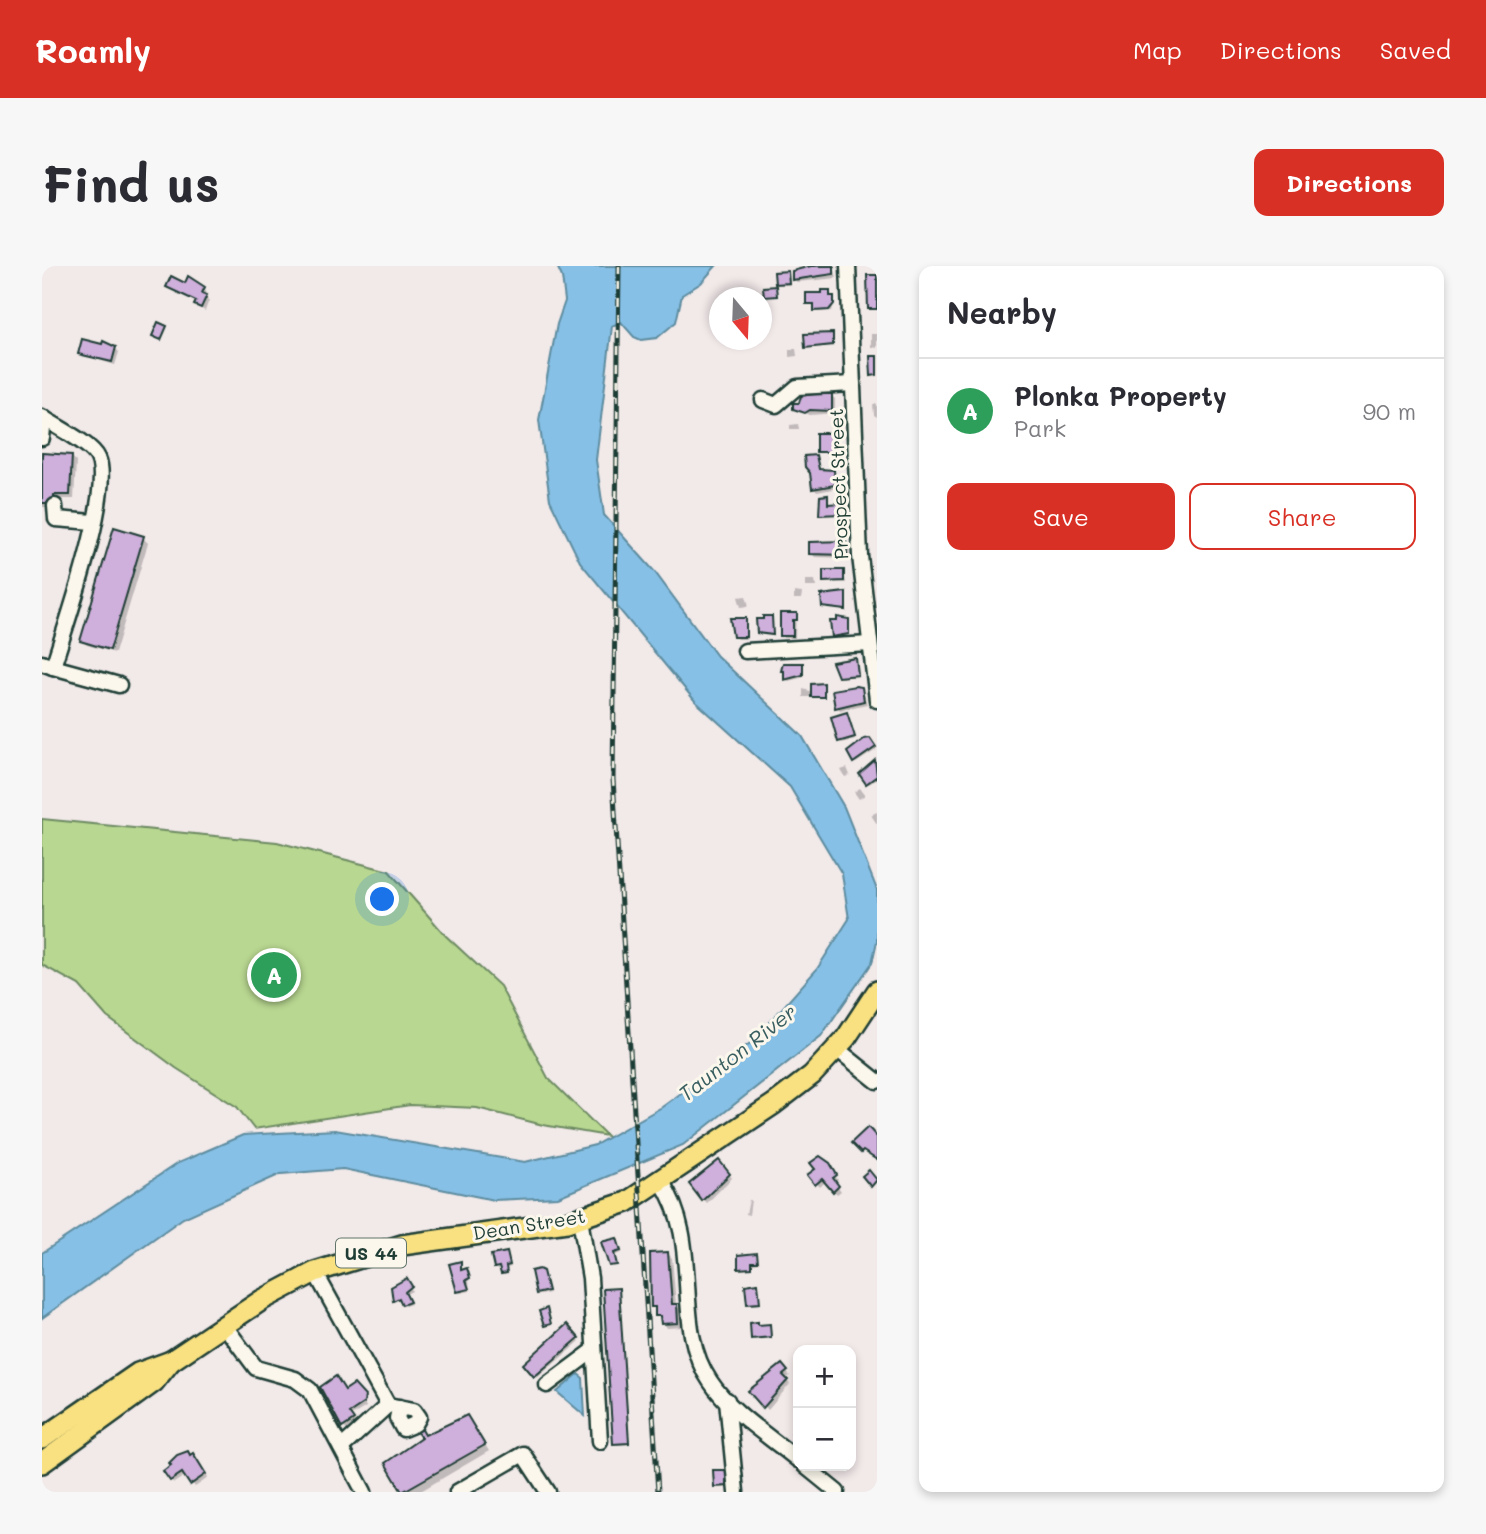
<!DOCTYPE html>
<html lang="en">
<head>
<meta charset="utf-8">
<style>
  :root { --surface:#fff; --page:#f7f7f7; --text:#2b2b33; --muted:#7c7c81; --line:#e1e1e2; --accent:#d93025 }
  body { margin:0; font-family:Mali,sans-serif; background:var(--page); color:var(--text) }
  .controls { position:absolute; right:21px; bottom:21px; display:grid; overflow:hidden; border-radius:14px; box-shadow:0 4px 10px #0003 }
  .controls button { width:63px; height:63px; display:grid; place-items:center; padding:0; border:0; border-bottom:2px solid var(--line); background:var(--surface); color:var(--text); font:35px sans-serif }
  .compass { position:absolute; left:667px; top:21px; width:63px; height:63px; border-radius:50%; background:var(--surface); box-shadow:0 4px 10px #0003; rotate:161deg }
  .you { position:absolute; left:341px; top:634px; width:24px; height:24px; margin:-18px; border:5px solid #fff; border-radius:50%; background:#1a73e8; box-shadow:0 0 0 10px #1a73e833 }
  .badge { display:grid; place-items:center; width:46px; height:46px; border-radius:50%; background:var(--accent); color:#fff; font-size:23px; font-weight:700 }
  .pin { position:absolute; translate:-50% -50%; border:4px solid #fff; box-shadow:0 2px 7px #0006 }
  .list { margin:0; padding:0; list-style:none }
  h2 { display:flex; justify-content:space-between; align-items:center; height:91px; margin:0; padding:0 28px; font-size:30px }
  h2 small { font-size:23px; font-weight:400; color:var(--muted) }
  .list li { display:grid; grid-template-columns:46px 1fr auto; gap:21px; align-items:center; box-sizing:border-box; height:105px; padding:0 28px; border-top:2px solid var(--line) }
  .list b { display:block; font-size:26px; white-space:nowrap }
  .list p { margin:0; font-size:23px; white-space:nowrap; color:var(--muted) }
  .list em { font-size:23px; font-style:normal; color:var(--muted) }
  .actions { display:flex; gap:14px; padding:21px 28px }
  .actions a { flex:1; padding:16px 0; border:2px solid var(--accent); border-radius:14px; text-align:center; font-size:24px; color:var(--accent) }
  .actions .main { background:var(--accent); color:#fff }
  .map { position:relative; flex:none; width:835px; height:1226px; overflow:hidden; border-radius:14px }
  header { display:flex; align-items:center; gap:42px; box-sizing:border-box; height:98px; padding:0 35px; background:var(--accent); color:#fff }
  header strong { font-size:33px }
  nav { display:flex; gap:38px; margin-inline-start:auto; font-size:24px }
  .intro { display:flex; align-items:center; justify-content:space-between; box-sizing:border-box; height:168px; padding:0 42px }
  h1 { margin:0; font-size:49px }
  .button { padding:18px 32px; border-radius:14px; background:var(--accent); color:#fff; font-size:24px; font-weight:700 }
  main { display:flex; gap:42px; padding:0 42px }
  aside { flex:1; background:var(--surface); border-radius:14px; box-shadow:0 4px 10px #0003 }
  .map>svg:first-child { display:block }
  .green { fill:#b8d790; stroke:#6c8a62; stroke-width:2 }
  .water { fill:#87c0e6; stroke:#5d8c9f; stroke-width:2 }
  .shadow { fill:#0003 }
  .building { fill:#cfafdb; stroke:#1f3d34; stroke-width:2 }
  .lines { fill:none; stroke-linecap:round; stroke-linejoin:round }
  .minor-casing { stroke:#1f3d34; stroke-width:19 }
  .highway-casing { stroke:#1f3d34; stroke-width:24 }
  .minor { stroke:#fbf7ec; stroke-width:14 }
  .highway { stroke:#f9e181; stroke-width:19 }
  .rail-casing { stroke:#1f3d34; stroke-width:5 }
  .rail { stroke:#fbf7ec; stroke-width:2.5; stroke-dasharray:8; stroke-linecap:butt }
  .labels { text-anchor:middle; dominant-baseline:central; stroke-width:6; stroke-linejoin:round; paint-order:stroke }
  .shield { fill:#fbf7ec; stroke:#61756b; stroke-width:2 }
  .shield-label { font-size:18px; font-weight:bold; fill:#1f3d34 }
  .street-label { font-size:19px; fill:#1f3d34; stroke:#fbf7ec }
  .water-label { font-size:21px; font-style:italic; fill:#395e60; stroke:#fbf7ec }
</style>
</head>
<body>
<header>
<strong>Roamly</strong>
<nav><a>Map</a><a>Directions</a><a>Saved</a></nav>
</header>
<div class="intro"><h1>Find us</h1><a class="button">Directions</a></div>
<main>
<div class="map">
<svg width="835" height="1226" viewBox="0 0 835 1226">
  <rect width="100%" height="100%" fill="#f2e9e9"/>
  <filter id="ink" filterUnits="userSpaceOnUse"><feTurbulence type="fractalNoise" baseFrequency=".0143" numOctaves="2"/><feDisplacementMap in="SourceGraphic" scale="14" xChannelSelector="R" yChannelSelector="G"/><feConvolveMatrix kernelMatrix="1 2 1 2 8 2 1 2 1" color-interpolation-filters="sRGB"/></filter>
  <g filter="url(#ink)">
    <path class="green" d="M0,553L235,576L347,605L404,670L458,720L506,812L565,870L501,859L435,842L368,839L212,863L195,841L134,802L65,751L37,719L0,699Z"/>
    <g class="water">
      <path d="M515,0H674L659,17L640,29L634,56L615,72L599,74L592,71L579,56L570,60L554,194L562,249L612,305L675,390L760,470L802,541L835,624V675L830,697L779,770L641,879L516,931L452,934L301,903L239,908L141,952L0,1052V987L136,897L201,869L293,864L483,896L553,879L620,841L711,775L775,703L807,653L800,608L748,521L653,435L538,296L508,234L497,154L515,58L523,35L520,11Z"/>
      <path d="M536,1108L541,1112L543,1150L515,1126Z"/>
    </g>
    <g class="shadow">
      <path d="M771,0H792L795,12L755,16L752,13Z"/>
      <path d="M745,7L748,19H737L735,17Z"/>
      <path d="M144,19L165,25L163,30L167,34L163,45L154,39L155,36L126,21Z"/>
      <path d="M787,26L793,33L790,45L776,46L774,39L766,38V28Z"/>
      <path d="M829,68H835V82L829,81Z"/>
      <path d="M790,69L792,80L765,81Z"/>
      <path d="M73,82L77,86L73,99L38,88Z"/>
      <path d="M747,83H754L755,90L747,91Z"/>
      <path d="M790,130L793,133V147L768,149L753,142Z"/>
      <path d="M831,138H835V151L832,149Z"/>
      <path d="M756,158L757,163H748V159Z"/>
      <path d="M789,168L791,187H778L776,185Z"/>
      <path d="M0,189L29,190L34,195L32,233H16V241H0Z"/>
      <path d="M773,191L779,205L795,209L796,222L775,226L772,222Z"/>
      <path d="M785,231L787,239L800,241L801,249L779,248Z"/>
      <path d="M101,272L106,277L73,387L45,379L40,374Z"/>
      <path d="M804,277L807,281V292L773,291L769,287Z"/>
      <path d="M801,305L804,317L783,315Z"/>
      <path d="M764,314H773L774,321H764Z"/>
      <path d="M752,326L760,327L759,333H752Z"/>
      <path d="M803,328L805,345L781,341Z"/>
      <path d="M704,330L707,340L699,341L696,331Z"/>
      <path d="M754,349L753,372H742L740,370Z"/>
      <path d="M703,353L705,373H695L693,371Z"/>
      <path d="M806,355L808,369L794,372L792,370Z"/>
      <path d="M814,393L817,410L800,412L798,410Z"/>
      <path d="M760,399L762,411L746,415L741,405Z"/>
      <path d="M781,419L783,432H773L768,427V431H761V423L771,426Z"/>
      <path d="M820,423L825,438L798,444L795,441Z"/>
      <path d="M805,448L813,473L800,477L798,475Z"/>
      <path d="M829,476L834,484L814,497L813,496Z"/>
      <path d="M832,497L835,513L827,518L825,516Z"/>
      <path d="M805,502L808,509L803,511L799,504Z"/>
      <path d="M818,522L823,529L817,533L812,526Z"/>
      <path d="M835,546V558L829,549Z"/>
      <path d="M782,895L796,914L793,917L799,925L795,928L784,915L778,921L768,910Z"/>
      <path d="M680,899L690,912L665,937L649,918Z"/>
      <path d="M707,934H709L707,949L704,948Z"/>
      <path d="M575,974L580,987L573,989L576,1000L571,1001Z"/>
      <path d="M464,988L469,1001L464,1002L466,1008L462,1009L460,1002L454,1001Z"/>
      <path d="M626,988L630,992L634,1039L639,1045L640,1061L625,1062L611,1040Z"/>
      <path d="M714,989L717,997L711,998V1003H697Z"/>
      <path d="M418,997L420,1005L426,1006L428,1025L418,1027Z"/>
      <path d="M500,1007L507,1027L498,1029L496,1027Z"/>
      <path d="M367,1016L370,1025L364,1028L369,1038L363,1040L360,1034H353Z"/>
      <path d="M716,1019L719,1038L709,1039L707,1038Z"/>
      <path d="M577,1024L588,1178L575,1179L573,1177Z"/>
      <path d="M715,1058L728,1059L730,1072L712,1074Z"/>
      <path d="M525,1060L538,1075L495,1112L484,1098Z"/>
      <path d="M740,1101L748,1110L743,1113L748,1118L726,1144L709,1125Z"/>
      <path d="M316,1123L324,1141L309,1150L314,1158L305,1164L301,1161L304,1126Z"/>
      <path d="M425,1151L447,1185L377,1226H362L346,1198L381,1173L378,1162L385,1171Z"/>
      <path d="M756,1159V1175L748,1167Z"/>
      <path d="M149,1190L154,1193L166,1212L153,1221L144,1209L132,1217L129,1214Z"/>
      <path d="M794,1200H807L801,1206Z"/>
      <path d="M683,1205L686,1222H676L674,1220Z"/>
    </g>
    <g class="building">
      <path d="M769,0H792V8L750,14V5Z"/>
      <path d="M746,5L747,17L733,18L732,6Z"/>
      <path d="M825,9H835V43H826Z"/>
      <path d="M129,10L143,17L146,10L163,21L160,27L165,29L159,42L152,39L154,35L124,21Z"/>
      <path d="M734,20L735,30L722,31L721,21Z"/>
      <path d="M780,24H788V30H792V38L787,44L772,45V38H764V27H780Z"/>
      <path d="M116,56L125,60L119,74L110,70Z"/>
      <path d="M791,67V79L763,82L762,68Z"/>
      <path d="M40,73L60,78L61,75L74,81L70,96L36,88Z"/>
      <path d="M828,90H835V109L829,110Z"/>
      <path d="M772,128H790V145L768,144L763,147L751,143V137H757L759,130Z"/>
      <rect x="774" y="167" width="16" height="19"/>
      <path d="M0,187L30,189L28,229H12L11,237H0Z"/>
      <path d="M774,189L777,203L792,204L793,219L770,223L768,207L763,201L762,190Z"/>
      <path d="M786,229V238L799,237V248L777,249L778,230Z"/>
      <path d="M72,261L102,270L68,384L38,375Z"/>
      <path d="M804,275L805,289L767,288V276Z"/>
      <path d="M781,304H802V315L781,316Z"/>
      <path d="M804,326V344L780,341L779,329Z"/>
      <path d="M738,347H755V354H751V370H738Z"/>
      <path d="M721,350H730L731,369L715,367L714,353H721Z"/>
      <path d="M795,351L807,353V368L790,371L788,355H795Z"/>
      <path d="M688,352H704V371H691Z"/>
      <path d="M814,392L816,409L796,411L790,396Z"/>
      <path d="M741,397H761V409L742,414V405H739Z"/>
      <path d="M782,417V431H769V418Z"/>
      <path d="M814,420L820,421L822,435L793,442L790,424Z"/>
      <path d="M805,446L813,471L796,476L789,451Z"/>
      <path d="M828,472L834,481L811,497L805,486L822,473Z"/>
      <path d="M833,494L835,510L824,518L817,508Z"/>
      <path d="M826,861L835,871V894L821,885L819,887L809,877Z"/>
      <path d="M778,890L788,897L795,909L791,912L797,920L791,926L780,913L773,919L765,909L773,903L768,897Z"/>
      <path d="M677,894L688,908L660,935L647,918Z"/>
      <path d="M827,904L835,914L829,921L820,910Z"/>
      <path d="M575,972L579,985L572,987L575,999L567,1000L559,976Z"/>
      <path d="M465,986L468,999L464,1000L465,1007L459,1008L457,1001L452,1002L449,989Z"/>
      <path d="M626,986L630,1038H635L636,1057L619,1058L618,1050H613V1041H609L608,987Z"/>
      <path d="M715,987L716,996H710V1002L696,1003V989Z"/>
      <path d="M419,995V1004L425,1002L428,1012L424,1014L427,1023L415,1026L407,998Z"/>
      <path d="M497,1003L501,1005L506,1025L494,1028L489,1005Z"/>
      <path d="M365,1012L370,1020L363,1026L368,1036L360,1039L357,1032L351,1035L349,1021Z"/>
      <path d="M716,1017L718,1037L705,1038L703,1019Z"/>
      <path d="M577,1022L587,1177L571,1178L561,1023Z"/>
      <path d="M505,1042L509,1058L502,1060L497,1045Z"/>
      <path d="M716,1056V1059L728,1058L729,1071L709,1073L708,1057Z"/>
      <path d="M525,1058L537,1072L492,1111L481,1098Z"/>
      <path d="M740,1098L746,1105L741,1109L746,1114L721,1142L706,1125Z"/>
      <path d="M294,1110L303,1124L312,1118L323,1130L322,1137L307,1147L312,1154L300,1162L278,1121Z"/>
      <path d="M425,1149L443,1179L360,1226L343,1197L379,1172L373,1163L378,1160L383,1169Z"/>
      <path d="M146,1185L148,1189L151,1187L164,1208L148,1219L140,1207L128,1215L121,1205L129,1199L127,1197L135,1189Z"/>
      <path d="M671,1204H684V1220L672,1221Z"/>
    </g>
    <g class="lines">
      <defs>
        <g id="minor">
          <path d="M806,0L818,290L835,434"/>
          <path d="M721,134L734,139L755,121L811,118"/>
          <path d="M0,151C13,160 50,178 56,192C71,225 23,361 11,401L0,397"/>
          <path d="M0,172L2,152"/>
          <path d="M13,240L14,253L51,256"/>
          <path d="M703,385L828,378"/>
          <path d="M11,401L77,419"/>
          <path d="M795,783L835,815"/>
          <path d="M619,915C662,979 629,1058 668,1115C689,1147 727,1170 756,1194"/>
          <path d="M538,953L548,1012L558,1175"/>
          <path d="M273,1006L346,1139"/>
          <path d="M182,1059L214,1102L253,1113L268,1124L322,1226"/>
          <path d="M505,1119L552,1084"/>
          <path d="M685,1134L694,1226"/>
          <path d="M346,1139L372,1144L377,1151L373,1158L361,1163L355,1152L358,1141"/>
          <path d="M299,1182L346,1139"/>
          <path d="M763,1200L795,1226"/>
          <path d="M415,1226L481,1188L506,1226"/>
        </g>
        <g id="highway">
          <path d="M0,1173L96,1107L129,1095L220,1034L273,1006L360,979L525,956L585,936L732,838L770,809L804,772L835,725"/>
          <path d="M0,1197L112,1116L129,1095"/>
        </g>
      </defs>
      <use href="#minor" class="minor-casing"/>
      <use href="#highway" class="highway-casing"/>
      <use href="#minor" class="minor"/>
      <use href="#highway" class="highway"/>
      <defs>
        <path id="rail" d="M577,0L571,513L616,1226"/>
      </defs>
      <use href="#rail" class="rail-casing"/>
      <use href="#rail" class="rail"/>
    </g>
  </g>
  <g class="labels">
    <rect class="shield" x="294" y="972.5" width="70" height="29" rx="5"/>
    <g class="shield-label">
      <text x="329" y="987">US 44</text>
    </g>
    <g class="street-label">
      <text transform="translate(796 218) rotate(-92)">Prospect Street</text>
      <text transform="translate(487 958) rotate(-9)">Dean Street</text>
    </g>
    <g class="water-label">
      <text transform="translate(695 786) rotate(-38)">Taunton River</text>
    </g>
  </g>
</svg>
<div class="controls">
<button>+</button>
<button>−</button>
</div>
<svg class="compass" viewBox="-18 -18 36 36"><path d="M0-13l5 13h-10z" fill="#e53935"/><path d="M0 13l5-13h-10z" fill="#7c7c81"/></svg>
<div class="you"></div>
<div class="pin badge" style="left:232px;top:709px;background:#2e9e5b">A</div>
</div>
<aside>
<h2>Nearby<small></small></h2>
<ul class="list">
<li><span class="badge" style="background:#2e9e5b">A</span><div><b>Plonka Property</b><p>Park</p></div><em>90 m</em></li>
</ul>
<div class="actions"><a class="main">Save</a><a>Share</a></div>
</aside>
</main>
</body>
</html>
